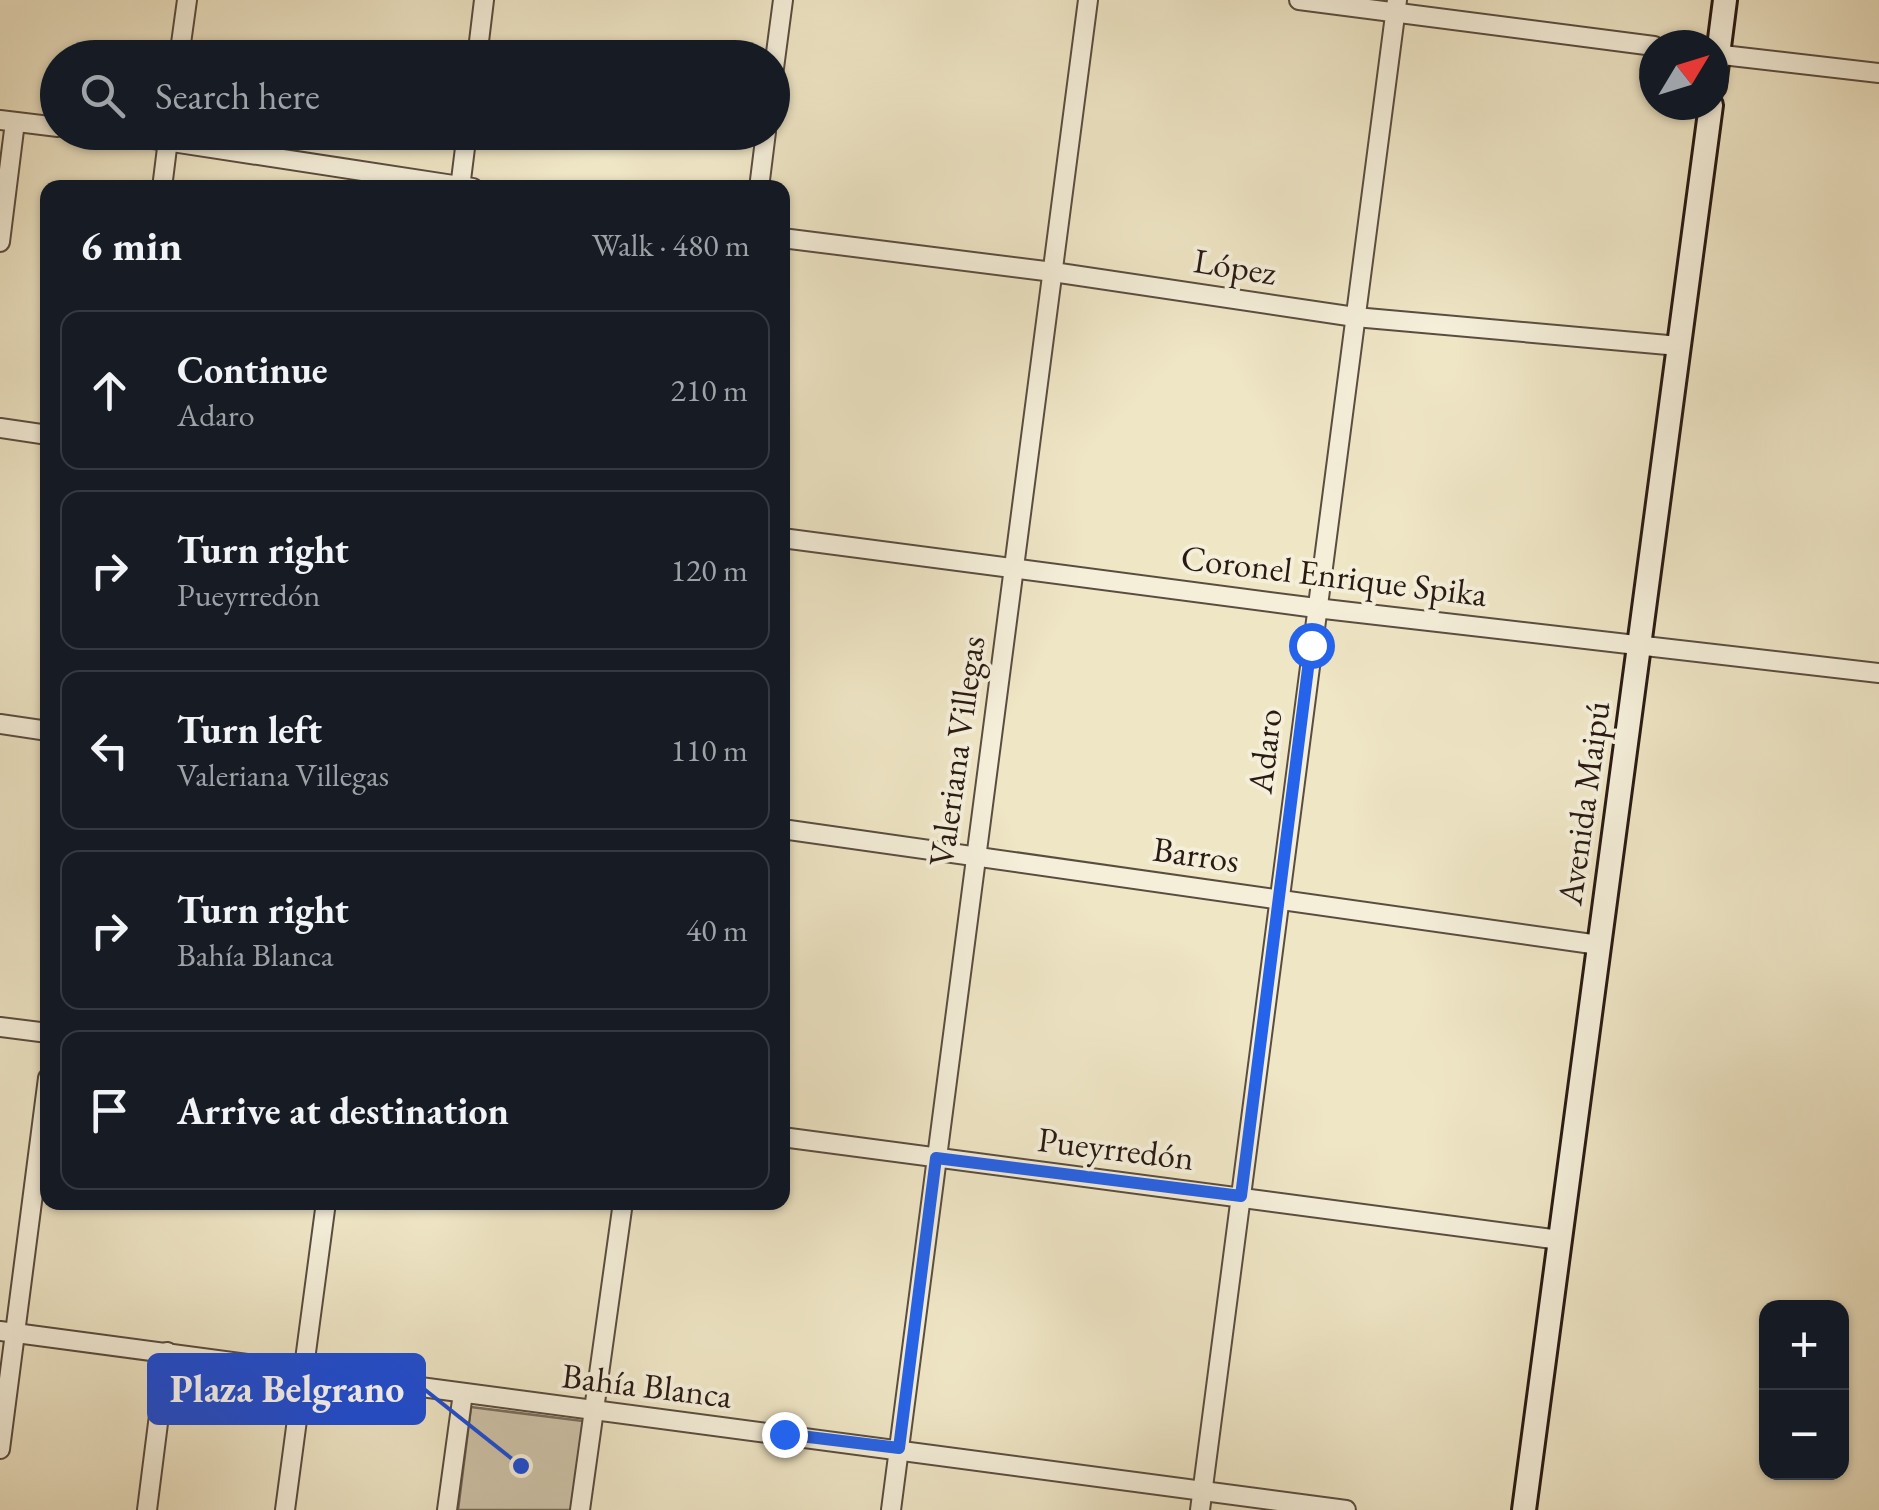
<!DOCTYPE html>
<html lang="en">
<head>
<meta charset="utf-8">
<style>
  :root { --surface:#171b24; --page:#20242c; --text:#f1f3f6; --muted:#9ea1a6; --line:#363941 }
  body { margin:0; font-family:"EB Garamond",serif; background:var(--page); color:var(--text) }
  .controls { position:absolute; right:30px; bottom:30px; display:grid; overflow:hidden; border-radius:20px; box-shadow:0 2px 8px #0004 }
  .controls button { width:90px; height:90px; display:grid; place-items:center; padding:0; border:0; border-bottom:2px solid var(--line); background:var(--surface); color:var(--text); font:50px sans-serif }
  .compass { position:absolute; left:1639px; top:30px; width:90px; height:90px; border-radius:50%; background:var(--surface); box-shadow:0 2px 8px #0004; rotate:52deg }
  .stop { position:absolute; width:30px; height:30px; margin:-22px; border:8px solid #2563eb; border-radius:50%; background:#fff }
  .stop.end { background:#2563eb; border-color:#fff; box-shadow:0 2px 10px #0008 }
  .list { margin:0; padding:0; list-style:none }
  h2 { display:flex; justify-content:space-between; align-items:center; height:130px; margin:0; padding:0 40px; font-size:42px }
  h2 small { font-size:32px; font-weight:400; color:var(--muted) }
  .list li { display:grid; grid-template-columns:65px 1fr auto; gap:30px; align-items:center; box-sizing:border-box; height:160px; margin:0 20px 20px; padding:0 20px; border:2px solid var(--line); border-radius:20px }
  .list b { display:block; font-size:38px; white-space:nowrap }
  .list p { margin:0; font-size:32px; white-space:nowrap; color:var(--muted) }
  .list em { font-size:32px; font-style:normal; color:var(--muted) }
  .icon { flex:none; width:55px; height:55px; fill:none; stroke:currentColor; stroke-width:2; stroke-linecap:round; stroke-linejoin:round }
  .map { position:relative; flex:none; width:1879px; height:1510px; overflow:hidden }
  .search { position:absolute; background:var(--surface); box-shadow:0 2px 8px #0004; left:40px; top:40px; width:750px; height:110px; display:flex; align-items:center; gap:25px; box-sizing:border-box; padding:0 35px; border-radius:55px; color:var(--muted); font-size:38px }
  .panel { position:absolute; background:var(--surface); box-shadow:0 2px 8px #0004; left:40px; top:180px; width:750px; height:1030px; border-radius:20px }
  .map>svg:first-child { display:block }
  .green { fill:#cdc3a8; stroke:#7b6e5e; stroke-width:2.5 }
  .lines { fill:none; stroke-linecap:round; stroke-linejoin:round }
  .minor-casing { stroke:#5a4d40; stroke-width:22 }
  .secondary-casing { stroke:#291a14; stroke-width:28 }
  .minor { stroke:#f5efda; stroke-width:18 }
  .secondary { stroke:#f5efda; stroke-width:22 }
  .route { stroke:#2563eb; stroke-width:12 }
  .labels { text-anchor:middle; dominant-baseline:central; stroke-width:8; stroke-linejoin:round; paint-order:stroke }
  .street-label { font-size:35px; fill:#291a14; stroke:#f5efda }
  .leader { fill:none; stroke:#1d4ed8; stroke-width:4 }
  .callout-dot { fill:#1d4ed8; stroke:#f5efda; stroke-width:4 }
  .callout { fill:#1d4ed8; stroke:#1d4ed8; stroke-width:4 }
  .callout-label { font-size:38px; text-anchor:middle; font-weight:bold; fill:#fff }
</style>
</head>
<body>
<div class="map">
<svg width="1879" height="1510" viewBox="0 0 1879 1510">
  <rect width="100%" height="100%" fill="#efe6c6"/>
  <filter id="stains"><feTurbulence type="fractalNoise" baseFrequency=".002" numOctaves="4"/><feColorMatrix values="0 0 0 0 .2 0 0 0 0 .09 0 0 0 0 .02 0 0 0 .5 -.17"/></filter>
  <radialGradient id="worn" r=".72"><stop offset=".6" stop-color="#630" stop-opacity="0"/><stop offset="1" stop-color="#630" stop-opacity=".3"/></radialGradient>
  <path class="green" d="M471,1407L583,1421L572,1510H458Z"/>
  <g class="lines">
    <defs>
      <g id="minor">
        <path d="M1299,0L1654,46"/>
        <path d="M1714,54L1879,73"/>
        <path d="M179,58L187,0"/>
        <path d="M477,58L484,0"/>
        <path d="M772,83L783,0"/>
        <path d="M0,120L58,127"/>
        <path d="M107,132L473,188"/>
        <path d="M162,188L169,132"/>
        <path d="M460,188L467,132"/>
        <path d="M759,188L766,132"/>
        <path d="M782,238L1053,272L1355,317L1679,346"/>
        <path d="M0,242L15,122"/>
        <path d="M0,428L48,435"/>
        <path d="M782,538L1316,608L1879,673"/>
        <path d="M0,724L48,731"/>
        <path d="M782,829L1599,945"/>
        <path d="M0,1027L48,1033"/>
        <path d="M782,1137L1560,1240"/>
        <path d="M0,1331L1346,1510"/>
        <path d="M0,1449L48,1078"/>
        <path d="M147,1510L167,1352"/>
        <path d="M285,1510L326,1202"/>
        <path d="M447,1510L463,1393"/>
        <path d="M580,1510L623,1202"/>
        <path d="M891,1510L1088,0"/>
        <path d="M1200,1510L1397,0"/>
      </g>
      <g id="secondary">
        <path d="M1714,86L1725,0"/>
        <path d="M1524,1510L1711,105"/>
      </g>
    </defs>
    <use href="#minor" class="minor-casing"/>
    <use href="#secondary" class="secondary-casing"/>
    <use href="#minor" class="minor"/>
    <use href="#secondary" class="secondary"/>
  </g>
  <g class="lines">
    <path class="route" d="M784,1434L899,1448L936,1158L1241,1196L1311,645"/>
  </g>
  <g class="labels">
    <g class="street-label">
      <text transform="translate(1235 266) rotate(9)">López</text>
      <text transform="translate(1334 575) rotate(7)">Coronel Enrique Spika</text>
      <text transform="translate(956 751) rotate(-82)">Valeriana Villegas</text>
      <text transform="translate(1264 751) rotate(-83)">Adaro</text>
      <text transform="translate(1583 803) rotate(-82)">Avenida Maipú</text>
      <text transform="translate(1196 854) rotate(8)">Barros</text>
      <text transform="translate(1116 1148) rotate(7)">Pueyrredón</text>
      <text transform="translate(647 1385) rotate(7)">Bahía Blanca</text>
    </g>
  </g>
  <path class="leader" d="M521 1466L424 1389"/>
  <circle class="callout-dot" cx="521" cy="1466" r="10"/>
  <rect class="callout" x="149" y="1355" width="275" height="68" rx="10"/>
  <g class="callout-label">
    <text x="287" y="1402">Plaza Belgrano</text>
  </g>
  <rect width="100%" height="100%" filter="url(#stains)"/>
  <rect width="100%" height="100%" fill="url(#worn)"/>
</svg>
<div class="controls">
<button>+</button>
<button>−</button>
</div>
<svg class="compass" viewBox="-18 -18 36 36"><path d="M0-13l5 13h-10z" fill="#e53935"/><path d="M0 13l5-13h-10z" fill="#9ea1a6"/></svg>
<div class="stop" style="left:1311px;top:645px"></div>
<div class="stop end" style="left:784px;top:1434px"></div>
<div class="search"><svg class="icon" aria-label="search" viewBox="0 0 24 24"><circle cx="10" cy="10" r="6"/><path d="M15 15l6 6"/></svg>Search here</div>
<section class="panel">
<h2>6 min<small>Walk · 480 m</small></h2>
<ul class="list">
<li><svg class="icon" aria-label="ahead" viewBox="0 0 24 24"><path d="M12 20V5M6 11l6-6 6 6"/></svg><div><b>Continue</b><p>Adaro</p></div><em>210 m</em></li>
<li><svg class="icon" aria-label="right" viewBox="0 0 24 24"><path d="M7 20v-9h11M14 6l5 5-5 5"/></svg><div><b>Turn right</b><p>Pueyrredón</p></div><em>120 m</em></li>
<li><svg class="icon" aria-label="left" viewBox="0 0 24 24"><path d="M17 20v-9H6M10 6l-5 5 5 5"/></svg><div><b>Turn left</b><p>Valeriana Villegas</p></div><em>110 m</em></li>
<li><svg class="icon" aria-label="right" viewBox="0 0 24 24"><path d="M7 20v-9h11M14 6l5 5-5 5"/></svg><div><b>Turn right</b><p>Bahía Blanca</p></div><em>40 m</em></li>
<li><svg class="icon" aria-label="arrive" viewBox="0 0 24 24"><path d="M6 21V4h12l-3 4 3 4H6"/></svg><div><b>Arrive at destination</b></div></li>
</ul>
</section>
</div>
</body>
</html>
